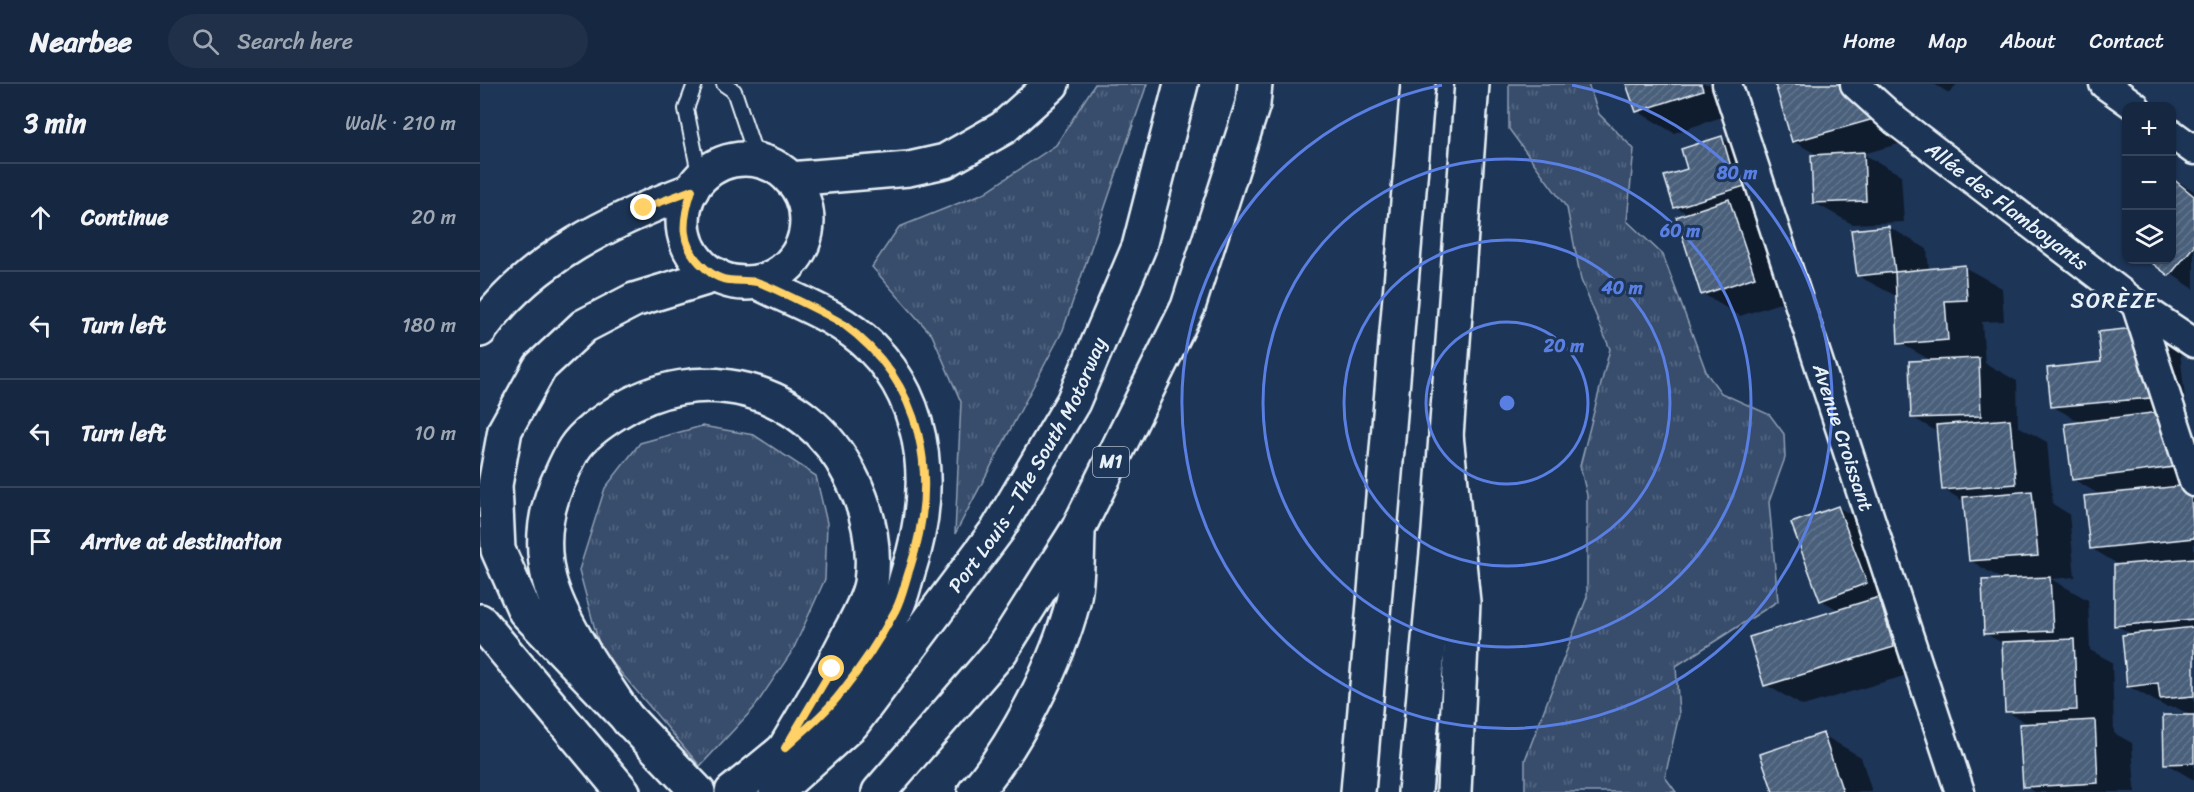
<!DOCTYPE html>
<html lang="en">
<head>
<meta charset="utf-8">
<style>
  :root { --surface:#162841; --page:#1f3048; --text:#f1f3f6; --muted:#9ea6b1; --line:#35445a }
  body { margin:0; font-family:Sriracha,sans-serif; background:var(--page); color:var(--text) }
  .controls { position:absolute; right:18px; top:18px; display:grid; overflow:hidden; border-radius:12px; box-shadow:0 2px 4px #0004 }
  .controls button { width:54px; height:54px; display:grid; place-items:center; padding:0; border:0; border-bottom:2px solid var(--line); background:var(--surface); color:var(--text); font:30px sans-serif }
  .stop { position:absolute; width:18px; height:18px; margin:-14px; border:4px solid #ffd166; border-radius:50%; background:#fff }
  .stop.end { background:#ffd166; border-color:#fff; box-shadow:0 2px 6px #0008 }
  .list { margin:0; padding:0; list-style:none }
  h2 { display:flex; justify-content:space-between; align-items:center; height:78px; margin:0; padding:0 24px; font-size:26px }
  h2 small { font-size:20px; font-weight:400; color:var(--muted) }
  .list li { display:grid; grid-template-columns:39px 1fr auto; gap:18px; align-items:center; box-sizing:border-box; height:108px; padding:0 24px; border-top:2px solid var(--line) }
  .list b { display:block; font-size:22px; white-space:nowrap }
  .list em { font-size:20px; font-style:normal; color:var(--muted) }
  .icon { flex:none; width:33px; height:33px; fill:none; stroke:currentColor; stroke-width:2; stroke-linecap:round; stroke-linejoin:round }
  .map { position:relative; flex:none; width:1714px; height:708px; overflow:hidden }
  header { display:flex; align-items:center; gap:36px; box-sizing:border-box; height:84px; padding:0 30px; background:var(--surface); border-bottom:2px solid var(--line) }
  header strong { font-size:28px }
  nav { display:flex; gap:33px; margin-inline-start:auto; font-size:21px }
  .search { width:420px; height:54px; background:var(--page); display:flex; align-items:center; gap:15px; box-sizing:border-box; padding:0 21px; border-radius:33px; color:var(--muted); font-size:22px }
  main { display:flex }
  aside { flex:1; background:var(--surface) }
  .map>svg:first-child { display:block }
  .grass { fill:url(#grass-tufts); stroke:#909fb2; stroke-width:1.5 }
  .shadow { fill:#0007 }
  .building { fill:url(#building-hatch); stroke:#e8f1f8; stroke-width:1.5 }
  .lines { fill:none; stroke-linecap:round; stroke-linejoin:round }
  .lane-casing { stroke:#e8f1f8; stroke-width:18 }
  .street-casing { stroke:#e8f1f8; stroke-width:33 }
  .secondary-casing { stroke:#e8f1f8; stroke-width:38 }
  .primary-casing { stroke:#e8f1f8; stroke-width:38 }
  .highway-casing { stroke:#e8f1f8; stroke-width:38 }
  .lane { stroke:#1d3557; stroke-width:14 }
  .street { stroke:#1d3557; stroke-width:28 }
  .secondary { stroke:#1d3557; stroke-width:33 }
  .primary { stroke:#1d3557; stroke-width:33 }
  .highway { stroke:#1d3557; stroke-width:33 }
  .route { stroke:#ffd166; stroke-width:8 }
  .ring { fill:none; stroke:#5a7fe2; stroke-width:3 }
  .labels { text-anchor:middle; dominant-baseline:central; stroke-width:6; stroke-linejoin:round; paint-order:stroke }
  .shield { fill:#1d3557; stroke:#abb9c8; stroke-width:1.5 }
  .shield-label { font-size:18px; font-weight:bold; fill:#e8f1f8 }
  .street-label { font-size:20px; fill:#e8f1f8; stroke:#1d3557 }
  .quarter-label { font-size:22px; letter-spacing:1.5px; fill:#e8f1f8; stroke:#1d3557 }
  .centre { fill:#5a7fe2; stroke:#1d3557; stroke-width:3 }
  .ring-label { font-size:18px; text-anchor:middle; font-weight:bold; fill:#5a7fe2; stroke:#1d3557; stroke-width:6; stroke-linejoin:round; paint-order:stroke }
</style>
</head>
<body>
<header>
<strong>Nearbee</strong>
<div class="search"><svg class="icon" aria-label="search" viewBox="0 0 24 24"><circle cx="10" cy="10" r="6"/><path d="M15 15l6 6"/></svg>Search here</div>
<nav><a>Home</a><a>Map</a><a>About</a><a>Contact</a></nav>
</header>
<main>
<aside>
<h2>3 min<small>Walk · 210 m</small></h2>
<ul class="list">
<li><svg class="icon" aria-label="ahead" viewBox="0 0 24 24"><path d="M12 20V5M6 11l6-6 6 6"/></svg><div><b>Continue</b></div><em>20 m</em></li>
<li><svg class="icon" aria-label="left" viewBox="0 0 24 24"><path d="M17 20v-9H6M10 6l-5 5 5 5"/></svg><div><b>Turn left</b></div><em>180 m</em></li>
<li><svg class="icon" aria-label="left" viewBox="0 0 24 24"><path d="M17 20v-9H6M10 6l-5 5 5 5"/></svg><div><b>Turn left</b></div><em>10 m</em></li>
<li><svg class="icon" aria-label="arrive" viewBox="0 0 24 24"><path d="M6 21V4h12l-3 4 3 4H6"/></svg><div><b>Arrive at destination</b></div></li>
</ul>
</aside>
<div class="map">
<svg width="1714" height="708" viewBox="0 0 1714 708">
  <defs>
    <pattern id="grass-tufts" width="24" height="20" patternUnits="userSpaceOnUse" patternTransform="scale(1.5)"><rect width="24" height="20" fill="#374d6c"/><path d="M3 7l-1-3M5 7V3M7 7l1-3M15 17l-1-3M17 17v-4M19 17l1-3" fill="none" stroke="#546782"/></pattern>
    <pattern id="building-hatch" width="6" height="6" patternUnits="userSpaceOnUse" patternTransform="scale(1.5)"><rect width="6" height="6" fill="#495e7a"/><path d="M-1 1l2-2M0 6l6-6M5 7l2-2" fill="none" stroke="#63768e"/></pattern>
  </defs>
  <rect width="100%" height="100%" fill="#1d3557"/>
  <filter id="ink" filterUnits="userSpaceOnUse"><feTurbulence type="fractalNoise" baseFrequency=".0167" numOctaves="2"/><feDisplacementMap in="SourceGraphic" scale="12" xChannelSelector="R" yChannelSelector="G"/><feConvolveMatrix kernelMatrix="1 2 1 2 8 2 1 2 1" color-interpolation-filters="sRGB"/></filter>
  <g filter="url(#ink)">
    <g class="grass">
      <path d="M615,0H667L583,246L475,450L481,318L452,251L392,183L419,143L504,109L576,61Z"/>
      <path d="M1029,0H1108L1119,30L1154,65L1147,137L1183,171L1227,290L1241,309L1290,331L1304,350L1305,374L1289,418L1298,517L1196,582L1199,631L1185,693L1196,708H1045V676L1107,513V411L1100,382L1130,265L1101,196L1087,124L1029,45Z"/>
      <path d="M222,342L274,351L336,392L347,439L345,495L313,566L274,624L220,682L120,564L99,486L125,404L160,359Z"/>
    </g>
    <g class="shadow">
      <path d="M1148,0H1251L1260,27L1194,49L1157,27Z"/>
      <path d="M1297,0L1443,53L1383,70L1421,91L1424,138L1372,140L1335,119L1339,72L1313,57Z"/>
      <path d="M1454,0H1477L1469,9Z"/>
      <path d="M1242,54L1279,76L1289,109L1304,123L1275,132L1287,139L1312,215L1260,232L1223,210L1209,130L1195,123L1209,86Z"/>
      <path d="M1692,94L1714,107V205L1670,176H1692Z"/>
      <path d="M1409,143L1447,165L1449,186L1484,183L1522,204L1524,237L1502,238L1505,279L1537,297L1538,342L1567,358L1573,420L1589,430L1595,493L1571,495L1608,516L1610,566L1632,578L1634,649L1652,659L1655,708H1555L1545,702L1550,641L1526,627L1524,560L1506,550L1525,497L1491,477L1485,418L1463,405L1459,349L1432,333L1452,277L1420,259L1418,213L1378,192Z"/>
      <path d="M1663,245L1700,267L1707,335H1699L1714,344V696L1685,679L1712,632L1695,623H1686L1648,602L1653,551L1636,541L1641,482L1611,464L1622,412L1593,395L1602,339L1572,322Z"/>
      <path d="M1358,423L1395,445L1451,584L1323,622L1286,601L1360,527L1341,516Z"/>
      <path d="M1343,651L1381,673L1392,708H1295Z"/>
    </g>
    <g class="building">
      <path d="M1146,0H1221L1223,6L1156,28Z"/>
      <path d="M1295,0H1363L1408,31L1312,58Z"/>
      <path d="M1242,52L1252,86L1268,101L1194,124L1184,92L1207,85L1201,65Z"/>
      <path d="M1384,68L1386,117L1333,119L1331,71Z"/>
      <path d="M1692,94L1714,112V162L1689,192L1668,176H1692Z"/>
      <path d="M1249,115L1275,193L1221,211L1196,133Z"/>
      <path d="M1409,142L1415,188L1377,192L1371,146Z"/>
      <path d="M1485,181L1487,216L1465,217L1468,256L1418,260L1415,188Z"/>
      <path d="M1663,243L1670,314L1571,323L1567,284L1621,278L1618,248Z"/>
      <path d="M1499,274L1501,332L1431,334L1429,277Z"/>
      <path d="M1687,327L1694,383L1592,396L1585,340Z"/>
      <path d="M1530,335L1536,400L1462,406L1456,341Z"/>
      <path d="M1710,401L1714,454L1610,465L1604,412Z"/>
      <path d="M1552,407L1558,472L1489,477L1483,413Z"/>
      <path d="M1358,422L1387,499L1340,517L1311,439Z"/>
      <path d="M1714,474V535L1634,542V481Z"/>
      <path d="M1570,493L1573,547L1504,550L1502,496Z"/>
      <path d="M1399,513L1414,563L1284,602L1269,553Z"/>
      <path d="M1714,543V612L1680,615L1678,599L1647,603L1642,551Z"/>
      <path d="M1594,555L1597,626L1525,628L1522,558Z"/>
      <path d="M1683,631H1714V679L1684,680Z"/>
      <path d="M1615,636L1618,699L1543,703L1539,640Z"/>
      <path d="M1343,649L1363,708H1293L1280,670Z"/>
    </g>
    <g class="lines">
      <defs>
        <g id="lane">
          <path d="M215,0L206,25L220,94"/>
          <path d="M244,0L254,7L277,76"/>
        </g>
        <g id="street">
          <path id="s1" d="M1247,0L1480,708"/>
          <path id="s2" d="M1375,0L1416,37L1656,220L1714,259"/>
          <path d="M1624,0L1655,22"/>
          <path d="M1692,50L1714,66"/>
          <path d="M1656,220L1714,398"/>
        </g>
        <g id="secondary">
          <circle cx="265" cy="137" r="62"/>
          <path d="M0,246C51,174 132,136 212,106"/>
          <path d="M0,537L143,708"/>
          <path d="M218,708L45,527L18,466L15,401L25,346L60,283L104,242L154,216L236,191"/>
          <path d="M878,708L938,0"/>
          <path d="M935,708L959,447L992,0"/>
        </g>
        <g id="primary">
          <path d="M966,351L983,518L974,708"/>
          <path d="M149,637C122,596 81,541 69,495C60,458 65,424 81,391C85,382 89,373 94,365C104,350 120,339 136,329C218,275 326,302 370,391C388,425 396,460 391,499C388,516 377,535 369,550C350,589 327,627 305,664"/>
          <path d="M252,708C286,680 334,644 360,610C380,585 400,555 415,527C421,515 424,501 428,488C453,412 451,323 391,263C360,232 315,217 277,198"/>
        </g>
        <g id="highway">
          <path d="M310,95L429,85L465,77L523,44L572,0"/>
          <path id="s3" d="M296,708L372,640L518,445L593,318L659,163L701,0"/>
          <path d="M399,708L521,567L598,445L708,223L773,20L775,0"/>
          <path d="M495,708C536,661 577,579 593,518C598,497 597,472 598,450"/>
        </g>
      </defs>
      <use href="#lane" class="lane-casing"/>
      <use href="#street" class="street-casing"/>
      <use href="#secondary" class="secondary-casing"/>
      <use href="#primary" class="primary-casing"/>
      <use href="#highway" class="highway-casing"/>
      <use href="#lane" class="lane"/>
      <use href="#street" class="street"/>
      <use href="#secondary" class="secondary"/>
      <use href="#primary" class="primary"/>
      <use href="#highway" class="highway"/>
    </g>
  </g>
  <g class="lines" filter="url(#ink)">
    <path class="route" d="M164,124L212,106C202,136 198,162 226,185C245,202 257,194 277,198C288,201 353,233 363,240C444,299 460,392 430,484C425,498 422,514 415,527C400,555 380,585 360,610C345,630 323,647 305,664L352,585"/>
  </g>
  <g class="ring">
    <circle cx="1027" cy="319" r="81"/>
    <circle cx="1027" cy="319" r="163"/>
    <circle cx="1027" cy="319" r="244"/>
    <path d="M1092 1A325 325 0 1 1 962 1"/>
  </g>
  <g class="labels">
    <rect class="shield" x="613" y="363" width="36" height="30" rx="4.5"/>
    <g class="shield-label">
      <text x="631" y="378">M1</text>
    </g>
    <g class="street-label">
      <text stroke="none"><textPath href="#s2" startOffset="195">Allée des Flamboyants</textPath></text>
      <text stroke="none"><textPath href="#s1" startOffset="372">Avenue Croissant</textPath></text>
      <text stroke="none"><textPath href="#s3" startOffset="416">Port Louis – The South Motorway</textPath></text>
    </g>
    <g class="quarter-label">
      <text x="1634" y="216">SORÈZE</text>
    </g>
  </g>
  <circle cx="1027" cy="319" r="9" class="centre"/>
  <g class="ring-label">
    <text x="1257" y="95">80 m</text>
    <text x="1200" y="153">60 m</text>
    <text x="1142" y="210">40 m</text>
    <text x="1084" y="268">20 m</text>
  </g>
</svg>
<div class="controls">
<button>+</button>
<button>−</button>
<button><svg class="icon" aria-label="layers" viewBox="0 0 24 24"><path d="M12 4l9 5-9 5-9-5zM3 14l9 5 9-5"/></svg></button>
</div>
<div class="stop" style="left:352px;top:585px"></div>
<div class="stop end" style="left:164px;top:124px"></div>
</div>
</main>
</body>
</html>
